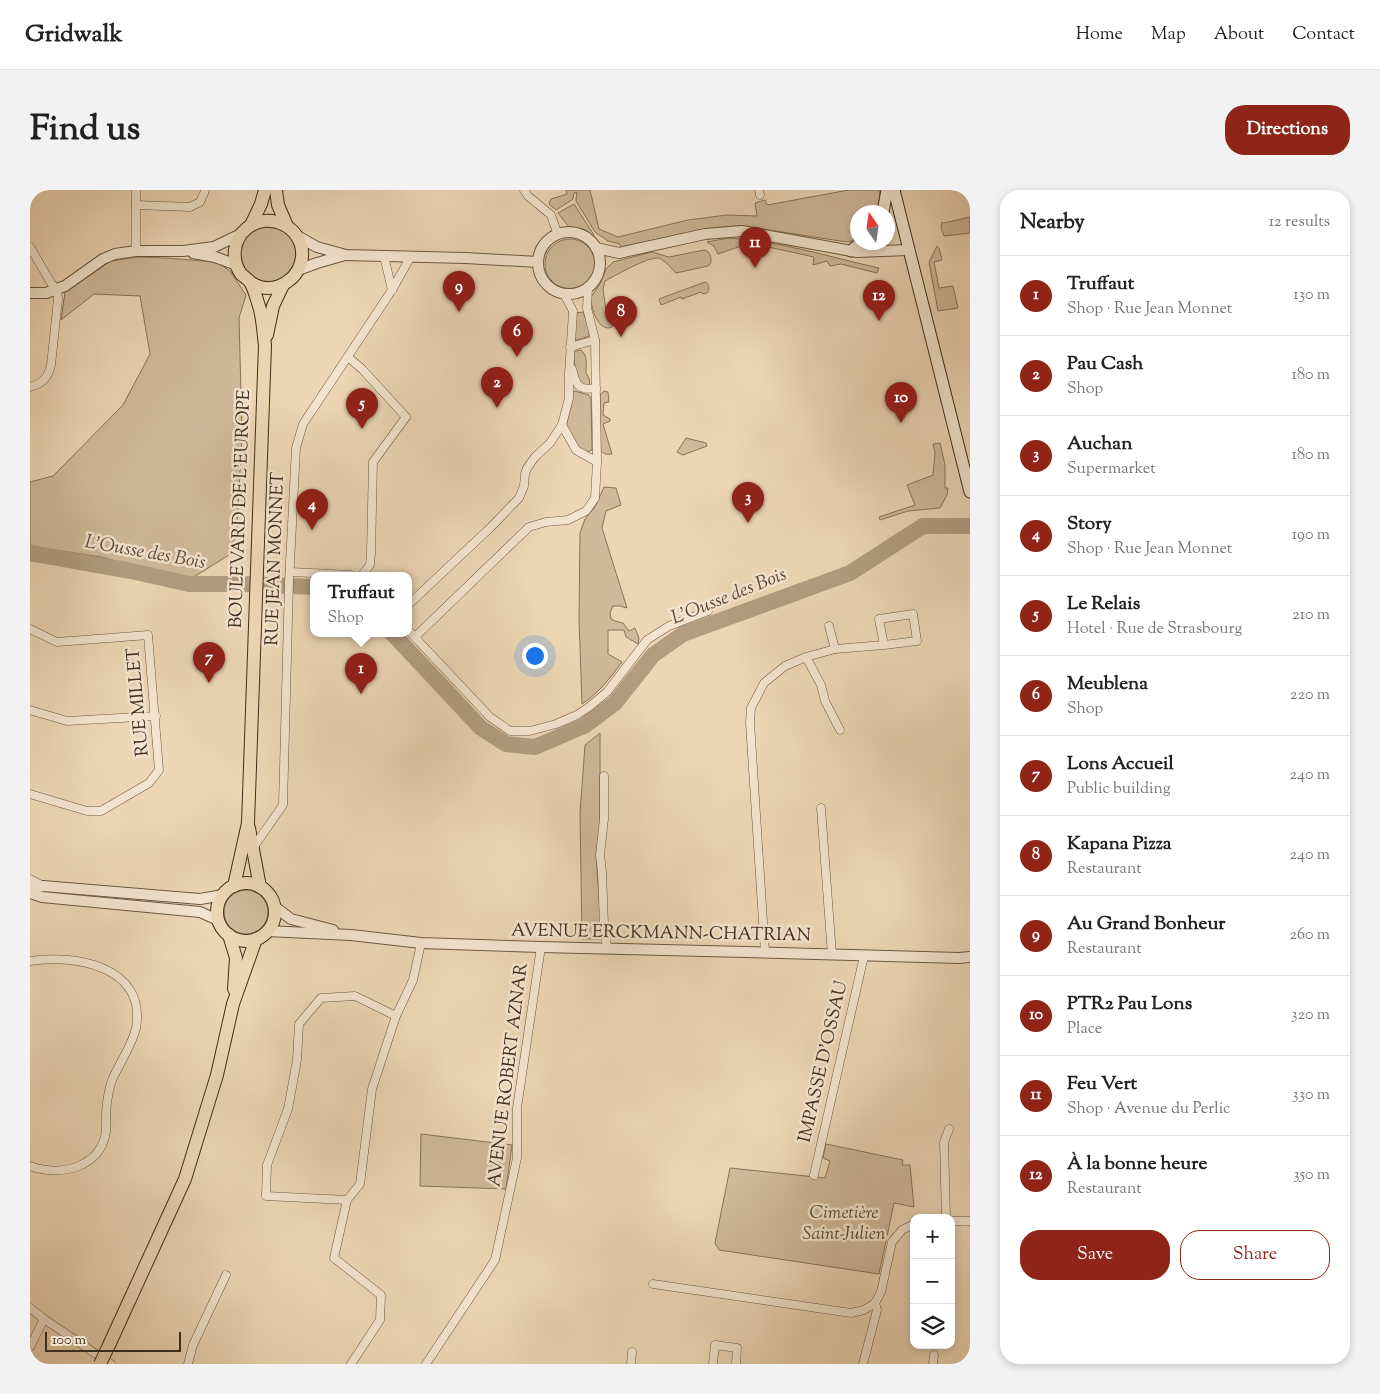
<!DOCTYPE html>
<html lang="en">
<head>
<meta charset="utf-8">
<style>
  :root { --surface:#fff; --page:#f2f2f2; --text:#222; --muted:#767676; --line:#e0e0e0; --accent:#8f2418 }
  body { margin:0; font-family:"Sorts Mill Goudy",serif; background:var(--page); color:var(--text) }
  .controls { position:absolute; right:15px; bottom:15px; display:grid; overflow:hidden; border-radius:10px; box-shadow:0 2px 8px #0003 }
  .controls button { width:45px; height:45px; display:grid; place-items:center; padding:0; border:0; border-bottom:1px solid var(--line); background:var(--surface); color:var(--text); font:25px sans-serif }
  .compass { position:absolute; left:820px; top:15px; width:45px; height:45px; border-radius:50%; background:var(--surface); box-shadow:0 2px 8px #0003; rotate:347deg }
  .scale { position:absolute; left:15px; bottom:12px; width:136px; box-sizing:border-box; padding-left:5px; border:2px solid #402e1c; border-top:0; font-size:14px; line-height:18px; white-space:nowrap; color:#402e1c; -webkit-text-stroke:4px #f3e4cf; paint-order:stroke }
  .you { position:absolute; left:504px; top:465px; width:18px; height:18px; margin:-12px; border:4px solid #fff; border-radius:50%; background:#1a73e8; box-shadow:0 0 0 8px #1a73e833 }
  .badge { display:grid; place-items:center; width:32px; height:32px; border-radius:50%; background:var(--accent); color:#fff; font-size:16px; font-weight:700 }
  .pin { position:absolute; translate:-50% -41px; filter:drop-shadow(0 1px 2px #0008) }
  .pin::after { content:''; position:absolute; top:26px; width:18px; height:15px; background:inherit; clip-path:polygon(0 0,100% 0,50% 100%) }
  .popup { position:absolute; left:280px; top:382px; width:102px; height:65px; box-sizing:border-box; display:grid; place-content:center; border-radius:10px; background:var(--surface); filter:drop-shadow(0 1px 4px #0005); font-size:16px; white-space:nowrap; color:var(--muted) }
  .popup b { font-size:19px; color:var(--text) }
  .popup::after { content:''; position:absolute; left:50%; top:100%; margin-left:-10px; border:10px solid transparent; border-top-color:var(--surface) }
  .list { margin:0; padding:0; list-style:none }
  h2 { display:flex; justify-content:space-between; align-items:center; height:65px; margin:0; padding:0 20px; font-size:21px }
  h2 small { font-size:16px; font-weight:400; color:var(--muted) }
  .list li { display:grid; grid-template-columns:32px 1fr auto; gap:15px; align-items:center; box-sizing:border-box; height:80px; padding:0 20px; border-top:1px solid var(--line) }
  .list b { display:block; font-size:19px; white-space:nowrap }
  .list p { margin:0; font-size:16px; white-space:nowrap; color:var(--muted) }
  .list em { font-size:16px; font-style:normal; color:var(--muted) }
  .actions { display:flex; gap:10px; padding:15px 20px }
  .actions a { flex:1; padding:11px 0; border:1px solid var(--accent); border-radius:20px; text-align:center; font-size:18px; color:var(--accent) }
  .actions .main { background:var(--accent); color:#fff }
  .icon { flex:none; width:28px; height:28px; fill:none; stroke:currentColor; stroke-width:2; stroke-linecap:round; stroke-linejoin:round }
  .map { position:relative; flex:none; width:940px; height:1174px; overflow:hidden; border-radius:20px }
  header { display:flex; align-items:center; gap:30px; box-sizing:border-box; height:70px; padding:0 25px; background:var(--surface); border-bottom:1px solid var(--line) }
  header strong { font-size:24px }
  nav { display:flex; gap:28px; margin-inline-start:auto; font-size:18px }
  .intro { display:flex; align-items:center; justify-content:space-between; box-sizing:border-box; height:120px; padding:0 30px }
  h1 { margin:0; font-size:35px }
  .button { padding:12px 22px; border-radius:20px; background:var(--accent); color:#fff; font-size:18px; font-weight:700 }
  main { display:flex; gap:30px; padding:0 30px }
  aside { flex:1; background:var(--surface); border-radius:20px; box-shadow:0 2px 8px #0003 }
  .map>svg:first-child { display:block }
  .green { fill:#d0b99b; stroke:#88745c }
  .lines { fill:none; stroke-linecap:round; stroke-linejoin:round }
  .river { stroke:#b29d81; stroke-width:16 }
  .minor-casing { stroke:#6b5842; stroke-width:9 }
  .tertiary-casing { stroke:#6b5842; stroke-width:12 }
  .secondary-casing { stroke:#402e1c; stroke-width:13 }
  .primary-casing { stroke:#402e1c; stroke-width:14 }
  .minor { stroke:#f3e4cf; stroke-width:8 }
  .tertiary { stroke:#f3e4cf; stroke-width:10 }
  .secondary { stroke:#f3e4cf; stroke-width:11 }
  .primary { stroke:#edd6b5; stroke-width:12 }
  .primary-bridge-casing { stroke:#402e1c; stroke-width:14; stroke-linecap:butt }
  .primary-bridge { stroke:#edd6b5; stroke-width:12 }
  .labels { text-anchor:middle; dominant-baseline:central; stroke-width:5; stroke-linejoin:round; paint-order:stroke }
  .street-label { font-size:18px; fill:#402e1c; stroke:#f3e4cf }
  .park-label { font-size:18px; font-style:italic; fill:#5d4a35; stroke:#f3e4cf }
  .water-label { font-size:19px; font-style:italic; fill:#5c4a35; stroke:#f3e4cf }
</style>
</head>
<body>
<header>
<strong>Gridwalk</strong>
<nav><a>Home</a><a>Map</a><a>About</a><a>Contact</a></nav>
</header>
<div class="intro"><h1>Find us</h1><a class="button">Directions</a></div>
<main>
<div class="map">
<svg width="940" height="1174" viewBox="0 0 940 1174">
  <rect width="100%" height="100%" fill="#edd6b5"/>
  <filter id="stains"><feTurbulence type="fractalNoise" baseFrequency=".004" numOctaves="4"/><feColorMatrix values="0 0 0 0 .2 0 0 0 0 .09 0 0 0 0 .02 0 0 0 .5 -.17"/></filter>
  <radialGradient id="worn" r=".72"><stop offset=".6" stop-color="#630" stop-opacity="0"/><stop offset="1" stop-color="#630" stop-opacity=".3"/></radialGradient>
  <g class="green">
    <path d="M536,0H560L569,39L588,47L658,30L697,25L727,26L725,13L735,10L737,15L819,0H849L851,10L849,22H828L827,47L820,52L810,51L713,36L693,37L651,44L590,57V54L578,51L565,42L546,11L547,2L544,3L543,9L526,20L519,14L521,9L537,4Z"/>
    <path d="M544,14L564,45L563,46L547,38L539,37L528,23Z"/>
    <path d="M940,27V43L914,46L911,38L912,32L914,33Z"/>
    <circle cx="238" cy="64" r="28"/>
    <path d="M699,48C750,51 799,67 849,78L847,83L811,74L800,76L797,71L783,75L784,67L720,53L688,64L684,56L677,52Z"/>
    <circle cx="540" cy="74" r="25"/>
    <path d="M907,56L909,58L912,70L904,72L909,98L923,96L928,118L908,121L899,72Z"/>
    <path d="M674,60C681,62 681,67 681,73L678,76L646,83C641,79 637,72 631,69C623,63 585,86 575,91L573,99L577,128L587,135C585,135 580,138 579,138C566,138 561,116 561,107L570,94L576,79L583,72L622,62L639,67Z"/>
    <path d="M107,67L136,68L187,72L200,81L216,105L209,128L212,242L207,340L199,365L159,390L71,367L0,356V292L23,286L93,215L120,164L110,106L64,104L31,130L35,102L81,71Z"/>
    <path d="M675,92C679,93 680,100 677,103L673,104L671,102L652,109L651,107L631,115L629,109Z"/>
    <path d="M553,122C556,130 560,138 559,146L544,151L546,123Z"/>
    <path d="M551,160C558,166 556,174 556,183L559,188L560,196L558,197L549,193C544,182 547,176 542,165L546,161Z"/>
    <path d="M545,201L559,205L561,209L562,260L555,263L549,260L536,237L542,210V203Z"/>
    <path d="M574,201L578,202L579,212L574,213L573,225L580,229V231L573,234L582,264C577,265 573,264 570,260V205Z"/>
    <path d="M656,248L676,253L677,256L653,265L647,262Z"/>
    <path d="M910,253L915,275V298H918L917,305L910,318L878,321L850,330L849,327L885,315L877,295L903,285L905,263L903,254Z"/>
    <path d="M574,297L586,298L591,315L576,321L572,338L597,418L590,416H583L580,423L581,429L585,431L593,433L599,441L605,438L609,448L608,454L596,447L594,440H578V464L592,472C580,488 569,503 552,514L549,429L550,343L555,329L565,317Z"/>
    <path d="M570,543V635L566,665L572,749H552L550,623L555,555Z"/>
    <circle cx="216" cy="722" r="22"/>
    <path d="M391,944L482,955L476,999L390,996Z"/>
    <path d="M796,954L873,970L872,975H880L884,1017L864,1013L849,1084L689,1060L685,1053L700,978L795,988L800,971L793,968Z"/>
  </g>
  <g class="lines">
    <g class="river">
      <path d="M0,363L101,381L159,394H212L284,397"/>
      <path d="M362,443L451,538L476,554L505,557L554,536L585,513L623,465L653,444L820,383L893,336H940"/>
    </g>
    <defs>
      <g id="minor">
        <path d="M494,0L498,6L521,25L528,45"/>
        <path d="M729,0L730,5"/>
        <path d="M106,15L160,17L170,12L174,3L175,0"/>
        <path d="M0,57L21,93L27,100L28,109L21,175C18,188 13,193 0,197"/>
        <path d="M106,61V0"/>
        <path d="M354,66L362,100"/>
        <path d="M540,157L565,150"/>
        <path d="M318,167L332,179L376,227L343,272L341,363L340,375L332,385"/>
        <path d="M542,179C546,195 548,201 566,198"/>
        <path d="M532,235L546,260L567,272"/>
        <path d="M261,382L321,385"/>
        <path d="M378,415L461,337L489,308L494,296L495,284L497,278L505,267L520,253L532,235L539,208V184L543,121L534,104"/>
        <path d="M799,436L805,459"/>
        <path d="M0,439L27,452L118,445L129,580L119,593L71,621H57L0,604"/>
        <path d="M378,440L460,527L480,541H500L526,534L547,525L559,517L577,502L617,450L639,436L678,421"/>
        <path d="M385,447L499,337L516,332L538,330L556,321L565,308L567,272L565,150L557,118L558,98"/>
        <path d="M776,467L791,495L795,511L810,540"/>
        <path d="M0,520L37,531L126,526"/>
        <path d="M574,586V629L570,665L572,682L574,735L577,758"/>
        <path d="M791,618L802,765"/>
        <path d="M223,658L253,615L259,392L266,258L273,234L362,100L381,66"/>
        <path d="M0,689L13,696"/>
        <path d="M735,762L720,533L721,518L734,493L755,476L776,467L805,459L854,455L887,451L883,424L849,429L854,455"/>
        <path d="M0,771C44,764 117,776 106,838C102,857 88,874 81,893C78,904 76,916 76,927C76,932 76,938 76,942C70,978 30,987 0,976"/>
        <path d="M784,985L834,766"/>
        <path d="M317,1010L236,1006L237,975L258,919L267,870L269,834L291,808L325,806L366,826"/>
        <path d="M916,1028L914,952L919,939"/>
        <path d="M921,1031H940"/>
        <path d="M623,1094L821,1123L834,1120L845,1113L851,1102L862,1052L872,1040L884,1034"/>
        <path d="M0,1118L14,1129L81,1174"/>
        <path d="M0,1157L14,1129"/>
        <path d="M158,1174L163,1155L196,1085"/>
        <path d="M321,1174L350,1130L351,1105L304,1068L317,1010L330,994L342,899L366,826L383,790L391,753"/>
        <path d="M396,1174L465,1070L487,968V918L511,757"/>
        <path d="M601,1174L602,1162"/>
        <path d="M683,1174L685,1155L707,1158L706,1174"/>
        <path d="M833,1174L847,1120L845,1113"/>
        <path d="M903,1174L904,1165"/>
      </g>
      <g id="tertiary">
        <circle cx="539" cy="73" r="31"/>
        <path d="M267,46L287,57L316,65L435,68L508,72"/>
        <path d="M566,58L589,63L675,44L712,41L827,62L878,60"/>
        <path d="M163,63L185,67L207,75"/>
        <path d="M268,80L287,73L315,65"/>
        <path d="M0,103H16L35,96L73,69L85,64L106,61H153L184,57L211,44"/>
        <path d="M0,697L13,696L170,709L193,705"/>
        <path d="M0,703L12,707L170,722L188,730"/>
        <path d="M245,717L261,729L303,740"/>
        <path d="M237,741L321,745L391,753L511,757L716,762L929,768L940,767"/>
      </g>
      <g id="secondary">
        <path d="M864,0L940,302"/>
        <path d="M853,22L857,0"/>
        <path d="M821,61L831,52"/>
      </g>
      <g id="primary">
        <path d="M246,0L248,15L257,36"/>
        <path d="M221,35L231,14L235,0"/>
        <path d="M237,145L243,116L253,95"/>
        <path d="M219,638L230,697"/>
        <circle cx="216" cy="722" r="29"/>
        <path d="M204,696L218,633L235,155C233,142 233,126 228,113C226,107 224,98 220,92C218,89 214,87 211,84C201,70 203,50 216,39C239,19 275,38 272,67C270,87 250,102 230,97C227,96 223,94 220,92"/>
        <path d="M199,745L206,768L204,799"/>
        <path d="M80,1153L155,989L187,885L203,814L226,749"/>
      </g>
    </defs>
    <use href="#minor" class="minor-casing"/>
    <use href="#tertiary" class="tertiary-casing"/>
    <use href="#secondary" class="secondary-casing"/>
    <use href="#primary" class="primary-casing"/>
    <use href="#minor" class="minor"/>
    <use href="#tertiary" class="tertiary"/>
    <use href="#secondary" class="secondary"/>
    <use href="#primary" class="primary"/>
    <defs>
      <path id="primary-bridge" d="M70,1174L80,1153"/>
    </defs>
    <use href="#primary-bridge" class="primary-bridge-casing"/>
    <use href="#primary-bridge" class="primary-bridge"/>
  </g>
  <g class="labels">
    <g class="street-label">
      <text transform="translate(211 319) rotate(-88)">BOULEVARD DE L'EUROPE</text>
      <text transform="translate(246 369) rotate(-88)">RUE JEAN MONNET</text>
      <text transform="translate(109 512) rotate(-95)">RUE MILLET</text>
      <text transform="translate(631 744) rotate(1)">AVENUE ERCKMANN-CHATRIAN</text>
      <text transform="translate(794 872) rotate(-77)">IMPASSE D'OSSAU</text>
      <text transform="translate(479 885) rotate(-83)">AVENUE ROBERT AZNAR</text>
    </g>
    <g class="park-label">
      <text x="814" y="1024">Cimetière<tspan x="814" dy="21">Saint-Julien</tspan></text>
    </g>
    <g class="water-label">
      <text transform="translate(115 363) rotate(10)">L'Ousse des Bois</text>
      <text transform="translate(699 407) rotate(-22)">L'Ousse des Bois</text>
    </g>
  </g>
  <rect width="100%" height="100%" filter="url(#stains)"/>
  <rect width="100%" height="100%" fill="url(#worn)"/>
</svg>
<div class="controls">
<button>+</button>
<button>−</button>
<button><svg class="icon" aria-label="layers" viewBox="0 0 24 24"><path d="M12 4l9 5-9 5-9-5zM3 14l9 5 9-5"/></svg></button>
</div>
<svg class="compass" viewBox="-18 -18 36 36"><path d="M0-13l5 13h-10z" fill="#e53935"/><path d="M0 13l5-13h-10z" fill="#767676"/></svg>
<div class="scale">100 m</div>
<div class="you"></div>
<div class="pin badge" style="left:331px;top:504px">1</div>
<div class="popup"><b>Truffaut</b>Shop</div>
<div class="pin badge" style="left:467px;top:218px">2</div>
<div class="pin badge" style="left:718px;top:333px">3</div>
<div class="pin badge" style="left:282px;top:340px">4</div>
<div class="pin badge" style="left:332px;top:239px">5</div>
<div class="pin badge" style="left:487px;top:167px">6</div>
<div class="pin badge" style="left:179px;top:493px">7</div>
<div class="pin badge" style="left:591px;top:147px">8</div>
<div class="pin badge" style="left:429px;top:122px">9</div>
<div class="pin badge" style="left:871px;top:233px">10</div>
<div class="pin badge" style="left:725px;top:78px">11</div>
<div class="pin badge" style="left:849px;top:131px">12</div>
</div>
<aside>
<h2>Nearby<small>12 results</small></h2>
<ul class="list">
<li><span class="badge">1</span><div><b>Truffaut</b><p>Shop · Rue Jean Monnet</p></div><em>130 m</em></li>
<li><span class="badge">2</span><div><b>Pau Cash</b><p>Shop</p></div><em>180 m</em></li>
<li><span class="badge">3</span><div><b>Auchan</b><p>Supermarket</p></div><em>180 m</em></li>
<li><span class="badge">4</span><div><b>Story</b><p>Shop · Rue Jean Monnet</p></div><em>190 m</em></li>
<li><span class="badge">5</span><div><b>Le Relais</b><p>Hotel · Rue de Strasbourg</p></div><em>210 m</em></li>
<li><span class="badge">6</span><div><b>Meublena</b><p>Shop</p></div><em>220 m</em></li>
<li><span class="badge">7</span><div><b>Lons Accueil</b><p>Public building</p></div><em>240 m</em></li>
<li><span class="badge">8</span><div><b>Kapana Pizza</b><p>Restaurant</p></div><em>240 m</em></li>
<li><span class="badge">9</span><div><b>Au Grand Bonheur</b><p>Restaurant</p></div><em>260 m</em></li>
<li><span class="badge">10</span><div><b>PTR2 Pau Lons</b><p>Place</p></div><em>320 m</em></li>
<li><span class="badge">11</span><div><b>Feu Vert</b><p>Shop · Avenue du Perlic</p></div><em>330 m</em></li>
<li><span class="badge">12</span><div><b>À la bonne heure</b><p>Restaurant</p></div><em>350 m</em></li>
</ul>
<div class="actions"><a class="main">Save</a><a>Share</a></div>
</aside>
</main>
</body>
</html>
